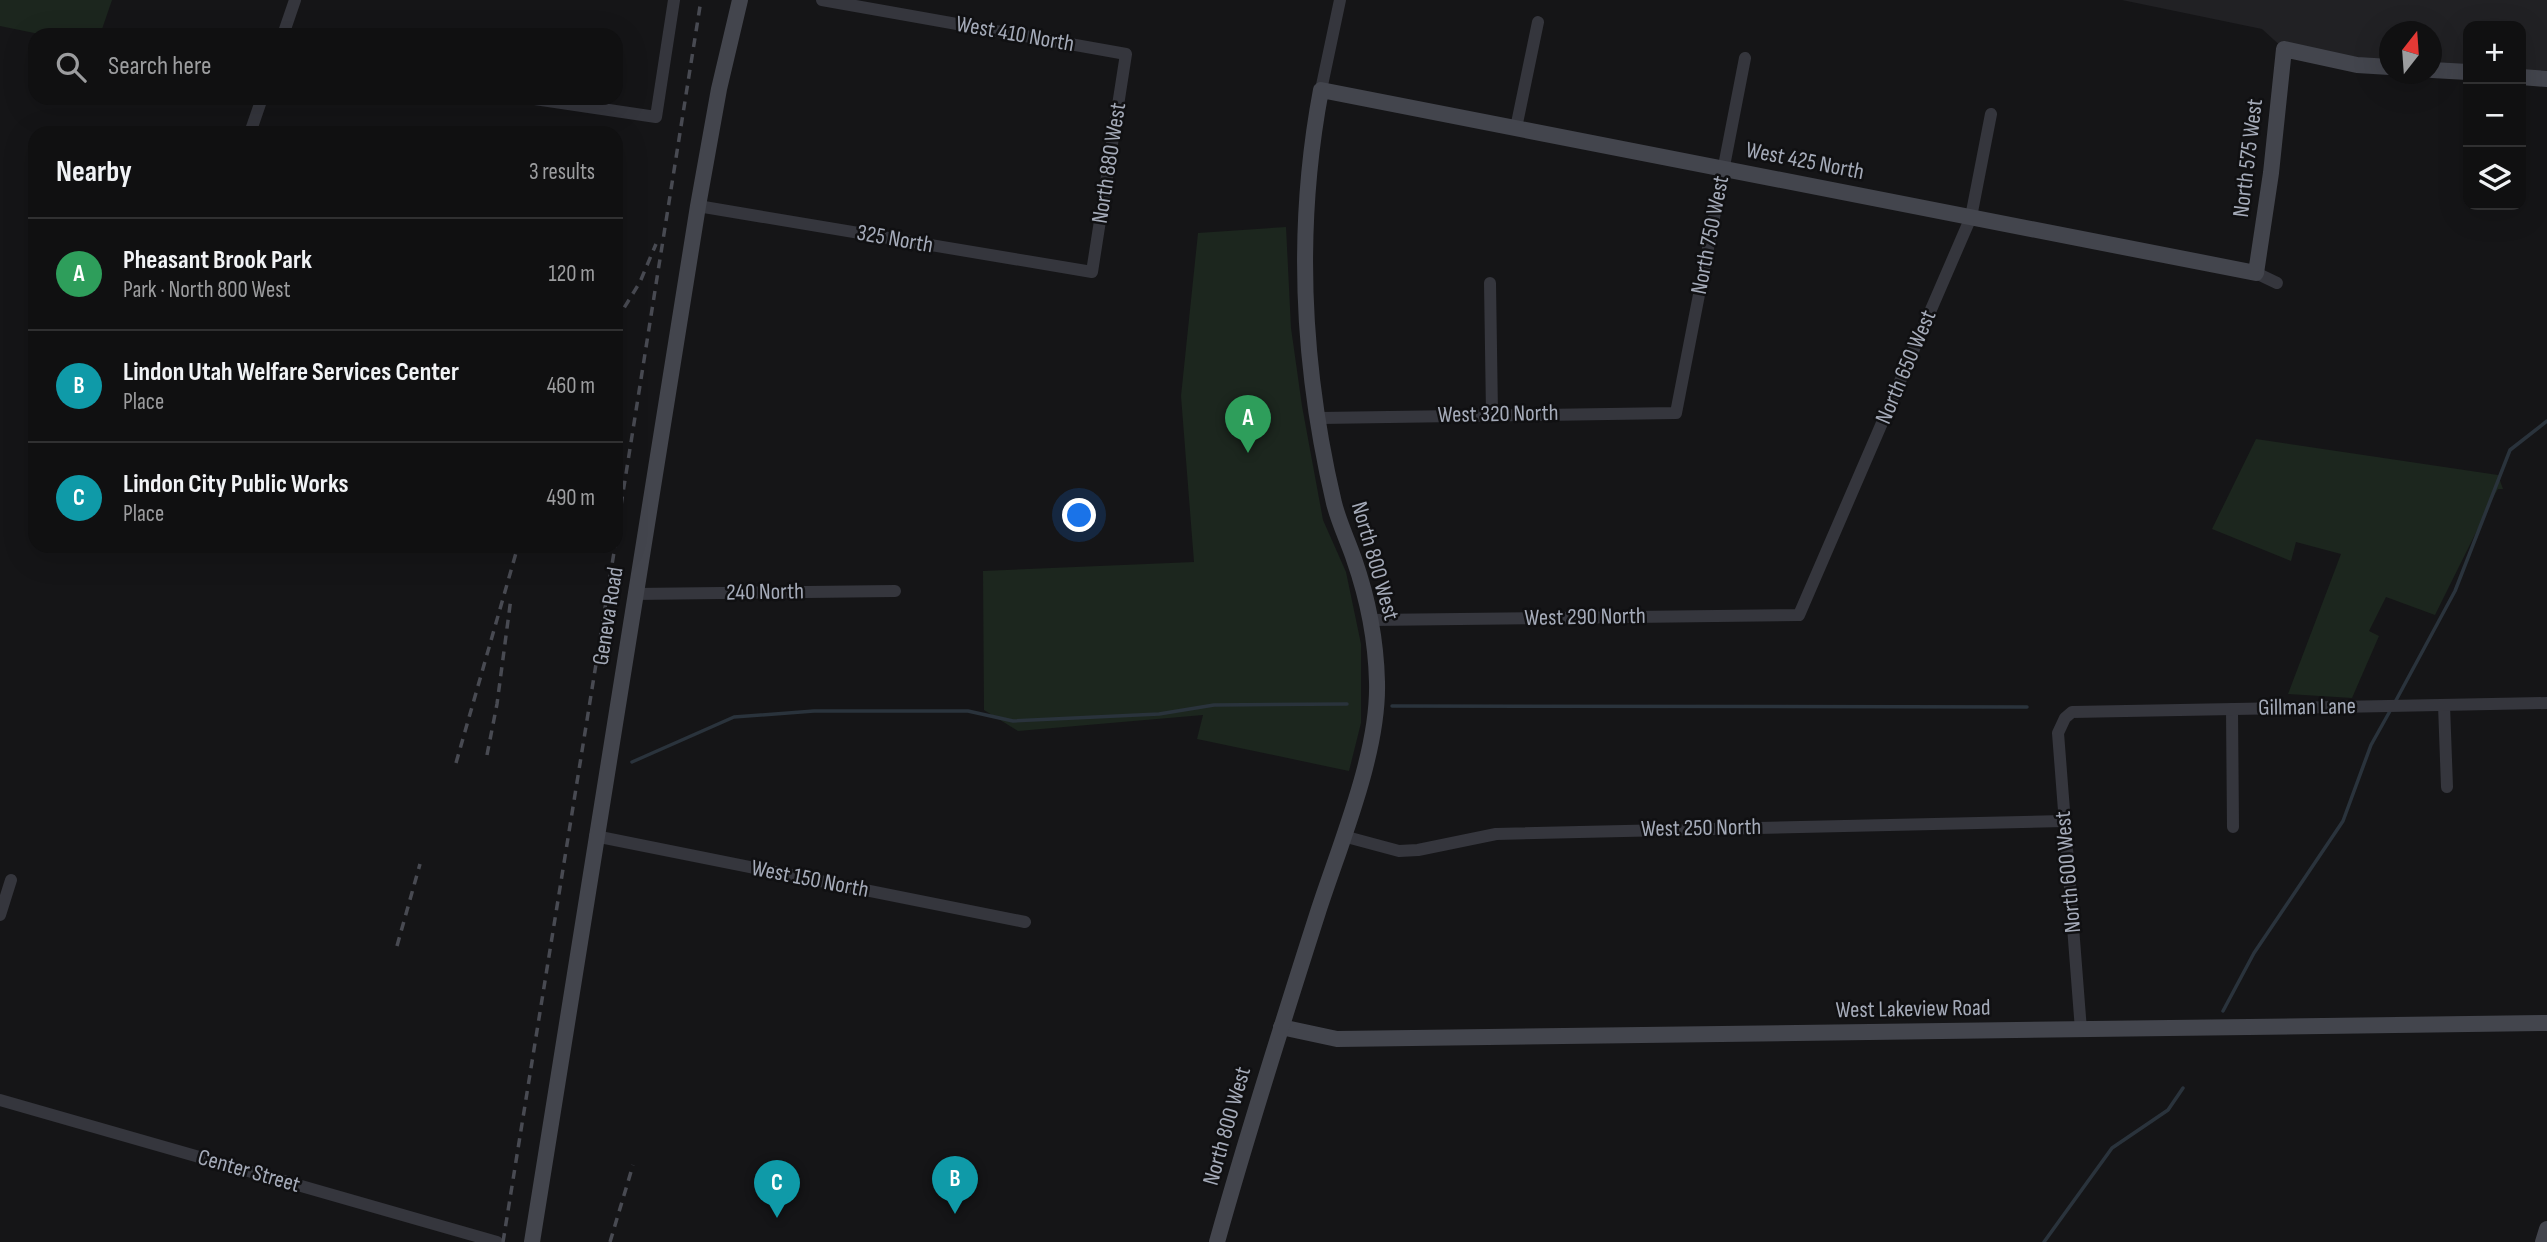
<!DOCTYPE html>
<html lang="en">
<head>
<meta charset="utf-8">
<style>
  :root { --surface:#101011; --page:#19191a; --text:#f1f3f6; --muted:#9c9d9f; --line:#303031; --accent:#8c9099 }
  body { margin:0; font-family:"Sofia Sans Condensed",sans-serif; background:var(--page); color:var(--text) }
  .controls { position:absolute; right:21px; top:21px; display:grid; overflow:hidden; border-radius:14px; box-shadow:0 7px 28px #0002 }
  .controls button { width:63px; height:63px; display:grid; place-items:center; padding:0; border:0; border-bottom:2px solid var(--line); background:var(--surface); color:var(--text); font:35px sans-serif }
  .compass { position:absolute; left:2379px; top:21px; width:63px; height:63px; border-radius:50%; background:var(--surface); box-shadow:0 7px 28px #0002; rotate:17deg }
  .you { position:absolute; left:1080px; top:516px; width:24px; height:24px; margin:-18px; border:5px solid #fff; border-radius:50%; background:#1a73e8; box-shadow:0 0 0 10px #1a73e833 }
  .badge { display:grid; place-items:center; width:46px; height:46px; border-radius:50%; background:var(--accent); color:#fff; font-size:23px; font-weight:700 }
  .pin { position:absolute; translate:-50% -58px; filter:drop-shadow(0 2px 4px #0008) }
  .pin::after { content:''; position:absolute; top:37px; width:24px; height:21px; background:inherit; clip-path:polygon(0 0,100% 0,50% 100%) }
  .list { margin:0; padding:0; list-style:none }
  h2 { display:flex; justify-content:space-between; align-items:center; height:91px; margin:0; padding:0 28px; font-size:30px }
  h2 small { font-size:23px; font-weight:400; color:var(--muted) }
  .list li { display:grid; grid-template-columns:46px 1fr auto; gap:21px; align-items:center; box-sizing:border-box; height:112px; padding:0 28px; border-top:2px solid var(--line) }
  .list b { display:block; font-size:26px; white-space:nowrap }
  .list p { margin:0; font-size:23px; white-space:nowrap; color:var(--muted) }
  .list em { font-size:23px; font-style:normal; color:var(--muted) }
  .icon { flex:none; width:38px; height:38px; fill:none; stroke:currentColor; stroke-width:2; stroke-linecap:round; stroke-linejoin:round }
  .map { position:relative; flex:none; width:2547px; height:1242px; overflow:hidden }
  .search { position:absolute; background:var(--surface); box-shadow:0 7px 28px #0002; left:28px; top:28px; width:595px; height:77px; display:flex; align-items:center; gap:18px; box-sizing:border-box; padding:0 24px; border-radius:21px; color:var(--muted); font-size:26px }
  .panel { position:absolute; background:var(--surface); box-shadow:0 7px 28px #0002; left:28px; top:126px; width:595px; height:427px; border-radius:21px }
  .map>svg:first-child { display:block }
  .built { fill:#212124 }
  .green { fill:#1c261e }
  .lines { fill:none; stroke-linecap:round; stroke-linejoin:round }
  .stream { stroke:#2a333c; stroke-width:3.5 }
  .street { stroke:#35363d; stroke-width:12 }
  .secondary { stroke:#43454d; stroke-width:16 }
  .rail { stroke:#484a52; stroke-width:3.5; stroke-dasharray:9 7; stroke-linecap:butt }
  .labels { text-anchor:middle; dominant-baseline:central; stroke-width:5; stroke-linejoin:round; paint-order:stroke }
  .street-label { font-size:23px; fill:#a5abb9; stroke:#101012 }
</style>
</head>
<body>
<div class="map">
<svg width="2547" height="1242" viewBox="0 0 2547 1242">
  <rect width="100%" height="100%" fill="#151517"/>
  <path class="built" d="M2122,0H2547V79L2521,77V26H2468V72L2432,70V32H2390L2389,67L2284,49L2262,29Z"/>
  <g class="green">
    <path d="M0,0H112L100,35H44L0,26Z"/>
    <path d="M1286,227L1291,328L1302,406L1323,520L1346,572L1361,644V723L1349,771L1197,739L1203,715L1018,731L984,710L983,571L1194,562L1181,396L1198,233Z"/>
    <path d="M2256,439L2498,475L2503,489H2498L2495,494L2435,615L2386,597L2369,631L2379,636L2352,698L2288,694L2341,554L2296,542L2291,561L2212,529Z"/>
  </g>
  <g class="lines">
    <g class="stream">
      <path d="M2394,704L2455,591L2510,450L2547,421"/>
      <path d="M1392,706L2027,707"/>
      <path d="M632,762L734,717L814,711H968L1013,721L1159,714L1214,705L1347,704"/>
      <path d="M2223,1011L2254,953L2343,821L2371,745L2390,711"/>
      <path d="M2044,1242L2112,1148L2168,1110L2183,1088"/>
    </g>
    <g class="street">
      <path d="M283,35L295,0"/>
      <path d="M1321,90L1340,0"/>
      <path d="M528,98L656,117L674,0"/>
      <path d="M1516,128L1538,22"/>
      <path d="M250,133L262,98"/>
      <path d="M698,206L1092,272L1126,54L822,0"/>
      <path d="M2256,273L2277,283"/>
      <path d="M1490,283L1492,414"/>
      <path d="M1320,418L1676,413L1745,58"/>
      <path d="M634,594L895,591"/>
      <path d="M1371,620L1799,615L1971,217L1991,114"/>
      <path d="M2444,705L2447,787"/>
      <path d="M2232,709L2233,827"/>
      <path d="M595,836L1025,922"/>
      <path d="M1343,836L1399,851L1418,850L1496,834L2063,821"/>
      <path d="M0,915L11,880"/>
      <path d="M2081,1030L2058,733L2065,718L2072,712L2547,703"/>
      <path d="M0,1100L497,1242"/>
    </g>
    <g class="secondary">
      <path d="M2432,70L2468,72"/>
      <path d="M2521,77L2547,79"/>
      <path d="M1281,1027L1337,1039L2547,1023"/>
      <path d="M532,1242L698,206L719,89L740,0"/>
      <path d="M1217,1242C1248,1131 1283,1021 1318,912C1340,844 1379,753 1377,682C1376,640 1368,599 1354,559C1348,541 1339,523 1334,503C1302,367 1295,228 1321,90L2256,273L2271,173L2284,49L2357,65L2390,67"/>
      <path d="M2543,1242L2547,1229"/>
    </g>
    <g class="rail">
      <path d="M616,321L640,282L656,244"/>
      <path d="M616,537L701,0"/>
      <path d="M487,755L497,704L511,598"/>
      <path d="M456,763L518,546"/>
      <path d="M397,946L420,864"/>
      <path d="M503,1242L615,546"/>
      <path d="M610,1242L633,1165"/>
    </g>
  </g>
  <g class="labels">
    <g class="street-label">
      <text transform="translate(1015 34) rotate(10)">West 410 North</text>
      <text transform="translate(2248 158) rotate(-83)">North 575 West</text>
      <text transform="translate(1805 161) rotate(11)">West 425 North</text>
      <text transform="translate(1109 163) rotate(-81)">North 880 West</text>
      <text transform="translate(1710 235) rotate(-79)">North 750 West</text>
      <text transform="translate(895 239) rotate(10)">325 North</text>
      <text transform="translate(1906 367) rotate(-67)">North 650 West</text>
      <text transform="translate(1498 414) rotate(-1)">West 320 North</text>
      <text transform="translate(1375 561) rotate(74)">North 800 West</text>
      <text transform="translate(765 592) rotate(-1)">240 North</text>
      <text transform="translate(608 616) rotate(-81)">Geneva Road</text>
      <text transform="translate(1585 617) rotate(-1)">West 290 North</text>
      <text transform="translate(2307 707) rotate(-1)">Gillman Lane</text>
      <text transform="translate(1701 828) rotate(-1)">West 250 North</text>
      <text transform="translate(2068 872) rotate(-95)">North 600 West</text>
      <text transform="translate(810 879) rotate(11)">West 150 North</text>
      <text transform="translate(1913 1009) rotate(-1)">West Lakeview Road</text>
      <text transform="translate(1227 1126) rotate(-74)">North 800 West</text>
      <text transform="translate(249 1171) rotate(16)">Center Street</text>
    </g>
  </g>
</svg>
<div class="controls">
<button>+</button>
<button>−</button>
<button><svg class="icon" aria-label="layers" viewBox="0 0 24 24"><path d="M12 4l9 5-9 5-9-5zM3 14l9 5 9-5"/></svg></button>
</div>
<svg class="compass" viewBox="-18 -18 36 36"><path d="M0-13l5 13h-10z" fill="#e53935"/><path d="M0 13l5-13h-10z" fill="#9c9d9f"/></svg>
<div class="you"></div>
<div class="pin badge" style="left:1248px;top:453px;background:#2e9e5b">A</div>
<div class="pin badge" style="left:955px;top:1214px;background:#0f9aa8">B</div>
<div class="pin badge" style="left:777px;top:1218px;background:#0f9aa8">C</div>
<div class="search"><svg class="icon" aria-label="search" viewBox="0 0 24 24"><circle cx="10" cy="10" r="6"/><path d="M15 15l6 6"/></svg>Search here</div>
<section class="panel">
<h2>Nearby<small>3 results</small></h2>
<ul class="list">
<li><span class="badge" style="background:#2e9e5b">A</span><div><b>Pheasant Brook Park</b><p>Park · North 800 West</p></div><em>120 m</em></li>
<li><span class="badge" style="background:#0f9aa8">B</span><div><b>Lindon Utah Welfare Services Center</b><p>Place</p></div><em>460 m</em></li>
<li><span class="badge" style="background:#0f9aa8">C</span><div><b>Lindon City Public Works</b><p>Place</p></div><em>490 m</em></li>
</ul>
</section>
</div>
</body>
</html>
